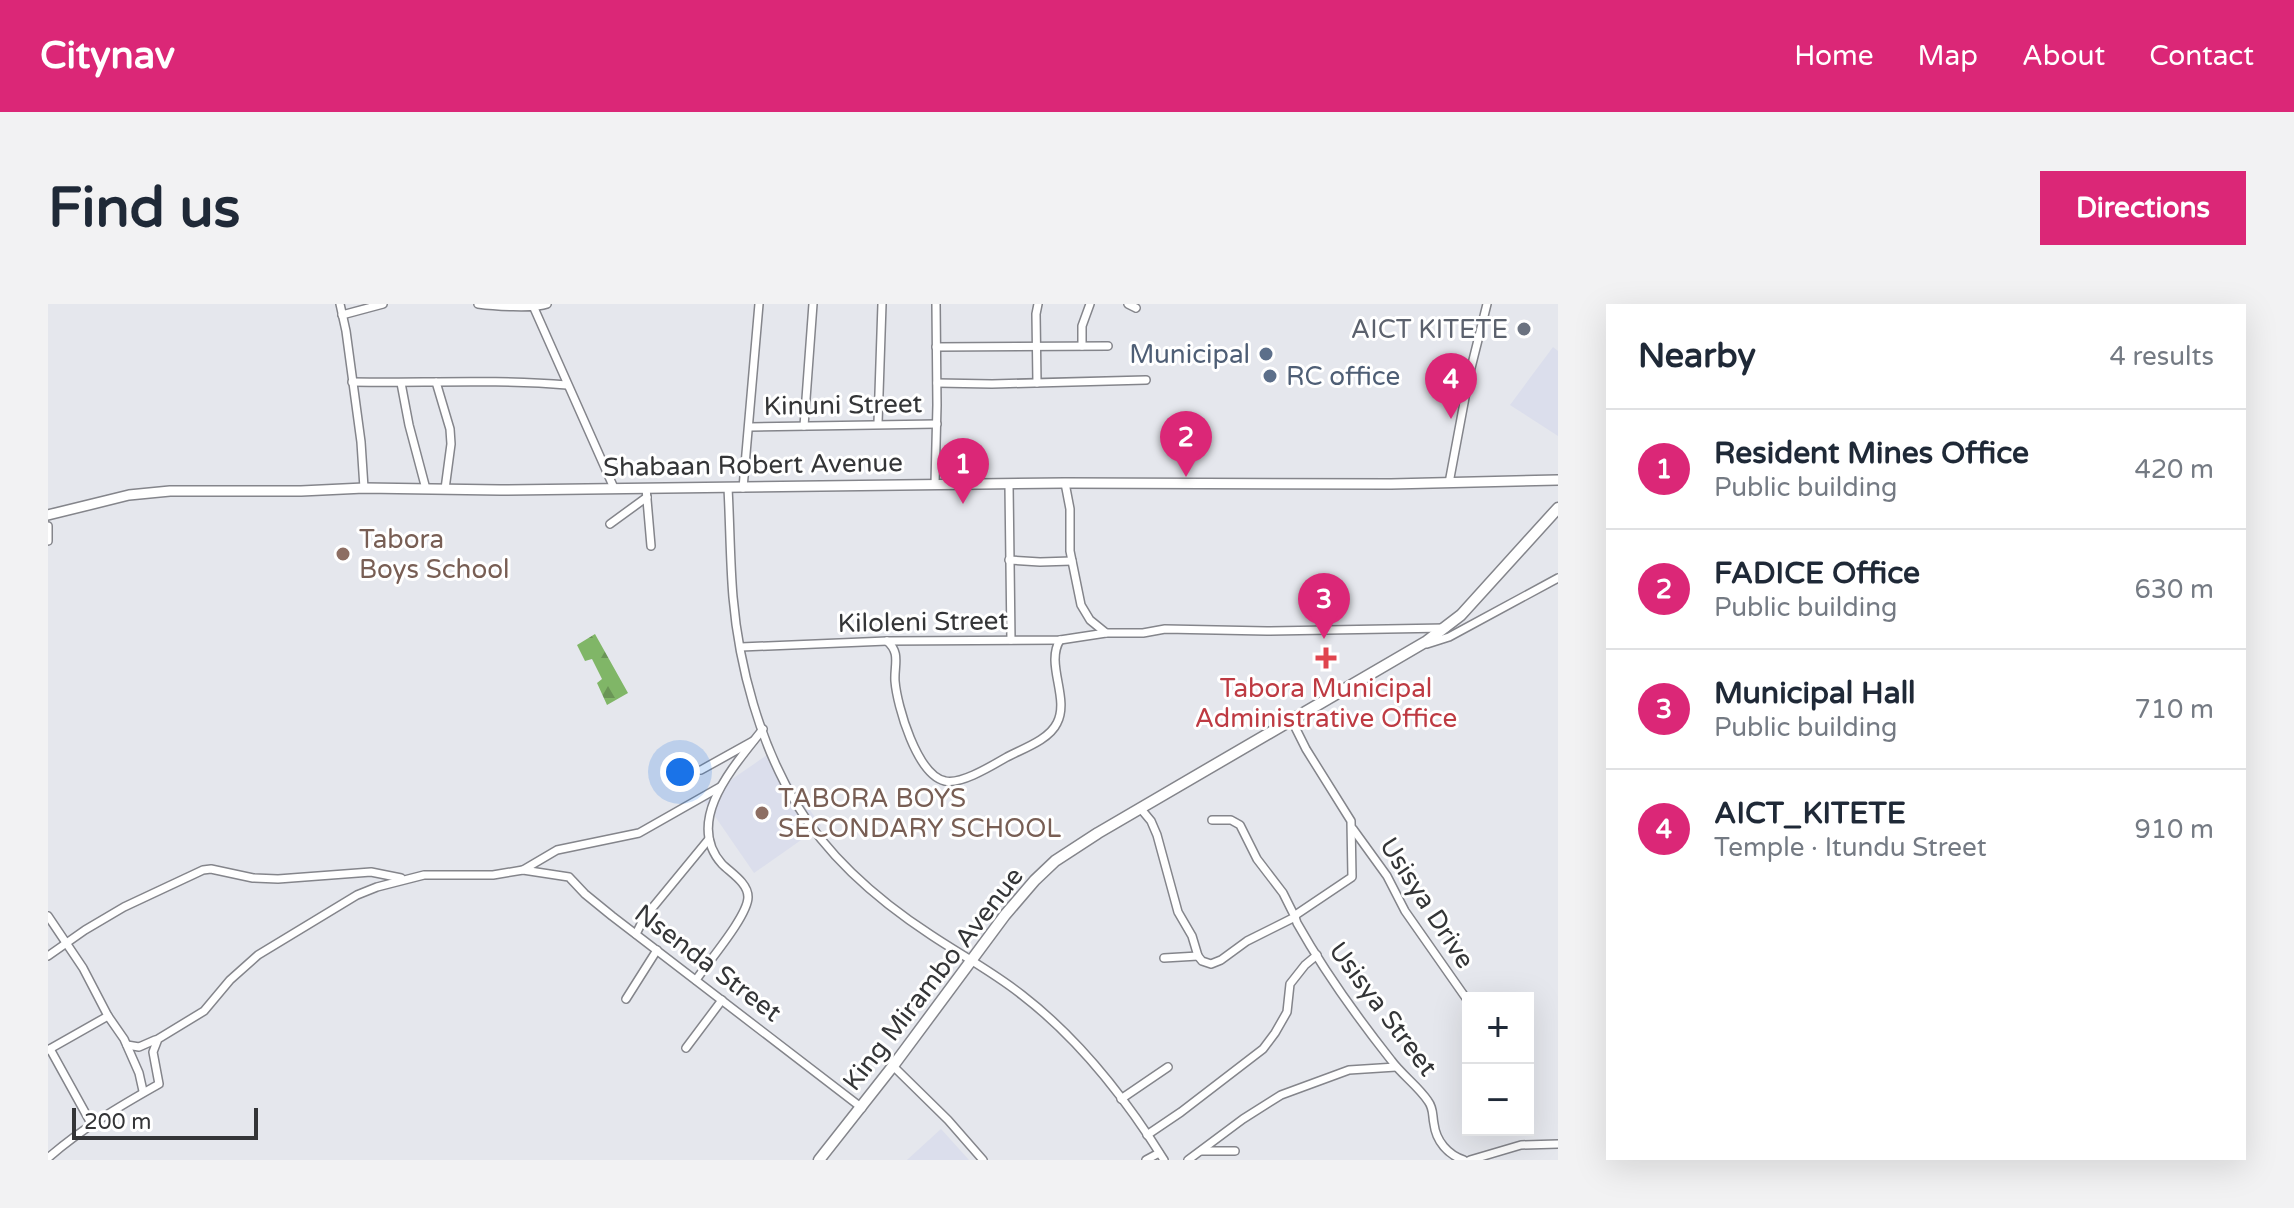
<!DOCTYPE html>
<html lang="en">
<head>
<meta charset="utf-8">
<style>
  :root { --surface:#fff; --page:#f2f2f3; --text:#1f2937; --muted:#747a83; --line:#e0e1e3; --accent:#db2777 }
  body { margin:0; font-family:"Varela Round",sans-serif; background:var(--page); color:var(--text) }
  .controls { position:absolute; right:24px; bottom:24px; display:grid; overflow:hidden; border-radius:0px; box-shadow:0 8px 32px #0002 }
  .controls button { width:72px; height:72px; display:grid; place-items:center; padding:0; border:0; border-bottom:2px solid var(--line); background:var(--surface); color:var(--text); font:40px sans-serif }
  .scale { position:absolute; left:24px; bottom:20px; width:186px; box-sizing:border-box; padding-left:8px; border:4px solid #343537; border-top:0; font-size:22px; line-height:28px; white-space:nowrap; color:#343537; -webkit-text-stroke:6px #fff; paint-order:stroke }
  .you { position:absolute; left:632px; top:468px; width:28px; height:28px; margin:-20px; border:6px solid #fff; border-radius:50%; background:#1a73e8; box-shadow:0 0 0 12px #1a73e833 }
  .badge { display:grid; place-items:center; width:52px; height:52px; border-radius:50%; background:var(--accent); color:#fff; font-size:26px; font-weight:700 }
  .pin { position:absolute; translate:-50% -66px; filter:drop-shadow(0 2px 4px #0008) }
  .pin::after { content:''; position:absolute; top:42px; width:28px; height:24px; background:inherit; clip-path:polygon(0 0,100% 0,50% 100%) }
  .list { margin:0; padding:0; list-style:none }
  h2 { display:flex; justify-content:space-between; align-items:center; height:104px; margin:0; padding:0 32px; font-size:34px }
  h2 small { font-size:26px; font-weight:400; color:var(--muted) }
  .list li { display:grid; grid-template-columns:52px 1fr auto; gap:24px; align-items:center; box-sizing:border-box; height:120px; padding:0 32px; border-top:2px solid var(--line) }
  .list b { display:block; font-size:30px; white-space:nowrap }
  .list p { margin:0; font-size:26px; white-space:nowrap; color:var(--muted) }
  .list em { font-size:26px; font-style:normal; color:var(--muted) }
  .map { position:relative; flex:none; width:1510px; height:856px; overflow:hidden; border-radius:0px }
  header { display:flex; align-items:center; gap:48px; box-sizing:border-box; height:112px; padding:0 40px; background:var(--accent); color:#fff }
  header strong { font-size:38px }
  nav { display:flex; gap:44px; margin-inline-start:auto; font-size:28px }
  .intro { display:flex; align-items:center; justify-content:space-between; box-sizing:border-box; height:192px; padding:0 48px }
  h1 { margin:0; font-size:56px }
  .button { padding:20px 36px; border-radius:0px; background:var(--accent); color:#fff; font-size:28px; font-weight:700 }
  main { display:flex; gap:48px; padding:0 48px }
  aside { flex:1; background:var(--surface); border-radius:0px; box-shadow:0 8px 32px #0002 }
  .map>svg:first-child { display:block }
  .built { fill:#dbdeec }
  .forest { fill:url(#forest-firs) }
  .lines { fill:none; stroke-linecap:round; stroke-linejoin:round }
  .minor-casing { stroke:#84858b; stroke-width:10 }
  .tertiary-casing { stroke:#84858b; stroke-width:12 }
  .secondary-casing { stroke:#84858b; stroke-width:13 }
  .minor { stroke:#fff; stroke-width:7 }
  .tertiary { stroke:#fff; stroke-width:9 }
  .secondary { stroke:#fff; stroke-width:10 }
  .worship-dot { fill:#6b7280; stroke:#fff; stroke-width:3 }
  .service-dot { fill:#5c6f8a; stroke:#fff; stroke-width:3 }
  .education-dot { fill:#8d6e63; stroke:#fff; stroke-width:3 }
  .health-dot { fill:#e0444e; stroke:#fff; stroke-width:3 }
  .labels { text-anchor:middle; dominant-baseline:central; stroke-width:6; stroke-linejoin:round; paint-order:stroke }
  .worship-label { font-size:26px; fill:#5b616d; stroke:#fff; text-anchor:end }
  .service-label { font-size:26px; fill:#4e5e75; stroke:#fff; text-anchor:end }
  .street-label { font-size:26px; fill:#343537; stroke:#fff }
  .education-label { font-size:26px; fill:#785e54; stroke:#fff; text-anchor:start }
  .health-label { font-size:26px; fill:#be3a42; stroke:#fff }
</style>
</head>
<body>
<header>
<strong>Citynav</strong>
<nav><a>Home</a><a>Map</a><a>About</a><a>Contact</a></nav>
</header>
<div class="intro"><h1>Find us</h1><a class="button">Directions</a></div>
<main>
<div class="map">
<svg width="1510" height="856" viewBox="0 0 1510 856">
  <defs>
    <pattern id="forest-firs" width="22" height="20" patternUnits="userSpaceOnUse" patternTransform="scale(2)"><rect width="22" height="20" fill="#80b667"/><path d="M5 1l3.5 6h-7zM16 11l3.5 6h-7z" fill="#6a9556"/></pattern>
  </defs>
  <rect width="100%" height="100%" fill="#e5e7ed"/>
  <g class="built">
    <path d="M1505,43L1510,47V132L1462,101Z"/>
    <path d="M722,449L773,522L706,569L655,495Z"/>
    <path d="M893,825L921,856H859Z"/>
  </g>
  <path class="forest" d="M547,330L580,389L559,401L549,379L554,375L544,355L537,357L529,341Z"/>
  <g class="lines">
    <defs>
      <g id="minor">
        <path d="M292,0L298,27L313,138L316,184"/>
        <path d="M430,0C445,2 486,5 499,0"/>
        <path d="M1080,0L1088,4"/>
        <path d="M486,4L566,184"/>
        <path d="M294,11L335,0"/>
        <path d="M1034,42V22L1042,0"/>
        <path d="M888,43L1060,42"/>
        <path d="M304,78C376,79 448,75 519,81"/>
        <path d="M388,78L402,125L403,140L397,185"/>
        <path d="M353,79L361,121L378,185"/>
        <path d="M889,79L944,80L1098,76"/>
        <path d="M989,79L988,10L990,0"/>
        <path d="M830,119L834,0"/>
        <path d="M756,122L765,0"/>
        <path d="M702,123L889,120"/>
        <path d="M1017,179L1022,205V247L1033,301L1042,316L1058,329H1095L1117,325L1219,327L1398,324"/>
        <path d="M1401,179L1421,72L1439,0"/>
        <path d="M887,180L889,101L888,0"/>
        <path d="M961,181L963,336"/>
        <path d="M598,184L603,242"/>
        <path d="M680,184C682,220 682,257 685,293C691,363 712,440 749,501C781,554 831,597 883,631C913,651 945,668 974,691C1031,735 1078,795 1116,856"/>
        <path d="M695,184L711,0"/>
        <path d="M562,220L599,193"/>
        <path d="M0,222V237"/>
        <path d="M961,256L992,258L1024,257"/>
        <path d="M839,337C853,349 846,361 847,377C849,402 869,471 897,477C913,481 945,461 959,453C974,445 1001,436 1009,419C1022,394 997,360 1012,336"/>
        <path d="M1379,340L1401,333L1510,274"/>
        <path d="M693,343L839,337L1012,336L1058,329"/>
        <path d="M1244,417L1258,445L1303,517L1304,573L1249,610L1247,613L1249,619C1276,667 1309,713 1343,756C1354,771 1370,782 1380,797C1386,805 1384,811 1386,820C1388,837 1400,851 1416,856"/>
        <path d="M653,466L705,437"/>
        <path d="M1093,505L1103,517L1109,531L1130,608L1144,632L1150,652L1154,657L1163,660L1173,656L1199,637L1247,613L1235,589L1209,555L1192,521L1183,516H1164"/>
        <path d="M1305,525L1339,572L1357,607L1420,697"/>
        <path d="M475,566L521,573L537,590L564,612L814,804"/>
        <path d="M0,612L35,664L60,712L76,735L91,769L95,787"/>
        <path d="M588,630L596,614L661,535"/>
        <path d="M0,652L37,626L76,603L155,566L163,565L205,574L230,575L323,568L353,574"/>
        <path d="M1116,654L1150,652"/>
        <path d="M648,676C660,658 700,612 700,593C700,579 683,569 674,560C635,516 688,460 715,425"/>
        <path d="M578,695L609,646"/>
        <path d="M79,741L91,743L107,736"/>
        <path d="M638,744L674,696"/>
        <path d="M2,745L44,821"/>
        <path d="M0,746L60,712"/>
        <path d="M845,762L900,816L935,856"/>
        <path d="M1073,795L1120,763"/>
        <path d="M1099,831L1133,808L1215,745L1227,729L1239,708L1242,680L1257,661L1269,651"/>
        <path d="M1153,847H1187"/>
        <path d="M0,854C33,825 72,802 111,780L105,748L110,735L156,707L182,676L210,651L309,591L329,583L376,571H445L475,566L509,546L591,529L672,483"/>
        <path d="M1098,856L1111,849"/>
        <path d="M1140,856L1195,815L1233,791L1301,766L1348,763"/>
        <path d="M1422,856L1473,841L1510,840"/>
      </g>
      <path id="tertiary" d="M0,211L81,191L122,187H253L316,184L452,186L1017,179L1343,180L1510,176"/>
      <path id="secondary" d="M771,856L845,762L957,611L987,576L1007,557L1050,529L1379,337L1413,311L1510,204"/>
    </defs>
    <use href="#minor" class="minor-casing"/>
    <use href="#tertiary" class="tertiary-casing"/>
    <use href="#secondary" class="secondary-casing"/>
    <use href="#minor" class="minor"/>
    <use href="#tertiary" class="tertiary"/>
    <use href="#secondary" class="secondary"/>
  </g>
  <circle class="worship-dot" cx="1476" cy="25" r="8"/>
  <g class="service-dot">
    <circle cx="1218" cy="50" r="8"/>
    <circle cx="1222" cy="72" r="8"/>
  </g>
  <g class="education-dot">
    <circle cx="295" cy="250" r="8"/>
    <circle cx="714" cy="509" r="8"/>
  </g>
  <path class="health-dot" d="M1274 342h8v8h8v8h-8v8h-8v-8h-8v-8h8z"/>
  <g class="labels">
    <g class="worship-label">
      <text x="1460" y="25">AICT KITETE</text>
    </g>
    <g class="service-label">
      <text x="1202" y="50">Municipal</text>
      <text x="1238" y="72" text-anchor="start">RC office</text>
    </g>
    <g class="street-label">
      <text transform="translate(795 101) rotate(-1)">Kinuni Street</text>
      <text transform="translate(705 161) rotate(-1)">Shabaan Robert Avenue</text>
      <text transform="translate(875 318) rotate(-1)">Kiloleni Street</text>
      <text transform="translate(1379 599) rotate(57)">Usisya Drive</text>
      <text transform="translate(660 659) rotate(37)">Nsenda Street</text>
      <text transform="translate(885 675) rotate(-52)">King Mirambo Avenue</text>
      <text transform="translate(1335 705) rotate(53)">Usisya Street</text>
    </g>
    <g class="education-label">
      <text x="311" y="235">Tabora<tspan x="311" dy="30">Boys School</tspan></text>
      <text x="730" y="494">TABORA BOYS<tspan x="730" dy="30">SECONDARY SCHOOL</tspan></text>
    </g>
    <g class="health-label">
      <text x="1278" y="384">Tabora Municipal<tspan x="1278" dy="30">Administrative Office</tspan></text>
    </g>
  </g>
</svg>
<div class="controls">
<button>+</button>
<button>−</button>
</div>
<div class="scale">200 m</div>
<div class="you"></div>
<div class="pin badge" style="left:915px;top:200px">1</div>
<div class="pin badge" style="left:1138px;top:173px">2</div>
<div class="pin badge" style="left:1276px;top:335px">3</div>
<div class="pin badge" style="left:1403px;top:115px">4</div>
</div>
<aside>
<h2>Nearby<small>4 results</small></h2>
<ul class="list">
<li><span class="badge">1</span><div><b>Resident Mines Office</b><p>Public building</p></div><em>420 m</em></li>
<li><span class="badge">2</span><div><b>FADICE Office</b><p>Public building</p></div><em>630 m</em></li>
<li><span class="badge">3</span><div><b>Municipal Hall</b><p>Public building</p></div><em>710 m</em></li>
<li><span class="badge">4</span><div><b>AICT_KITETE</b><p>Temple · Itundu Street</p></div><em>910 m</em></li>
</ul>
</aside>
</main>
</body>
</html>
